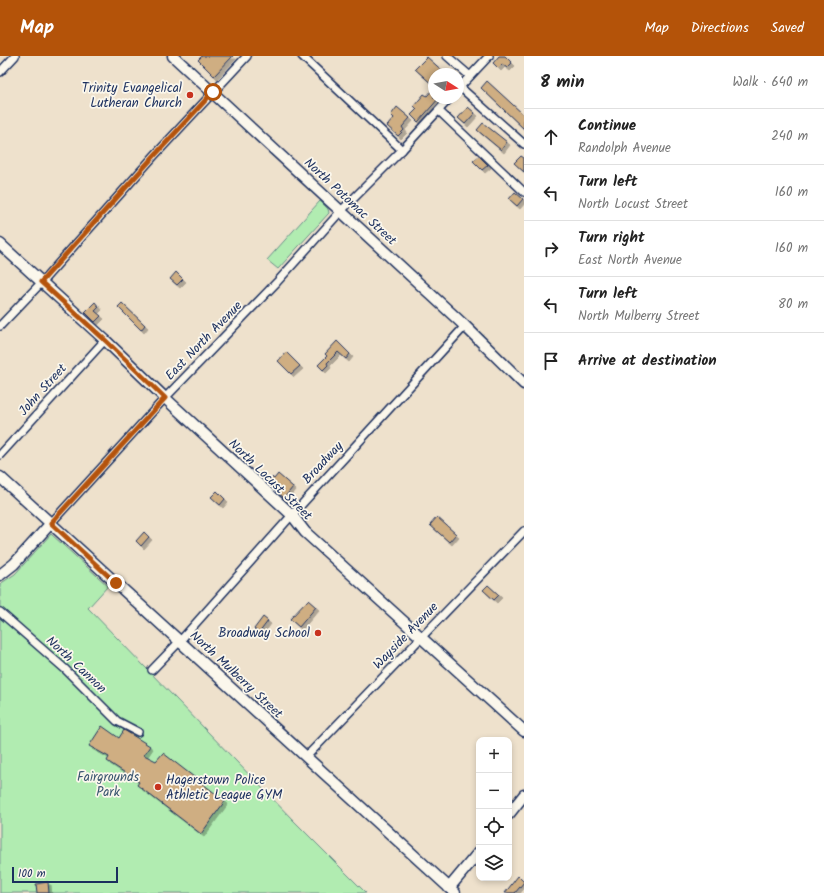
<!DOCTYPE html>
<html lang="en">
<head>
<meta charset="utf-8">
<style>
  :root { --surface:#fff; --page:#f6f6f6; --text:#222; --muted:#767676; --line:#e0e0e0; --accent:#b45309 }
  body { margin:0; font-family:Kalam,sans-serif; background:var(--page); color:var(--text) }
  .controls { position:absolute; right:12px; bottom:12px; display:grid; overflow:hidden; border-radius:8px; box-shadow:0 2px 6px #0003 }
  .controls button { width:36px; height:36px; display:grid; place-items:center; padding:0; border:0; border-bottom:1px solid var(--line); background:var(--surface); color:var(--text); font:20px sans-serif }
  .compass { position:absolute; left:428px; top:12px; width:36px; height:36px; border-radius:50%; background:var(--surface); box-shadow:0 2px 6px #0003; rotate:101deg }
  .scale { position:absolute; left:12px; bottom:10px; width:106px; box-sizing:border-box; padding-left:4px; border:2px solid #1b2f5e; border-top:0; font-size:11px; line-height:14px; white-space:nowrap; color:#1b2f5e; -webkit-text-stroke:3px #fbf7ec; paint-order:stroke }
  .stop { position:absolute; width:12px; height:12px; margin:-9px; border:3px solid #b45309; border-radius:50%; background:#fff }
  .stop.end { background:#b45309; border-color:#fff; box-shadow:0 1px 4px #0008 }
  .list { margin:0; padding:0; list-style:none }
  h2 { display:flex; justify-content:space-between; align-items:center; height:52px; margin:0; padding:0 16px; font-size:17px }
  h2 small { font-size:13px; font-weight:400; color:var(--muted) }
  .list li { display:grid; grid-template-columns:26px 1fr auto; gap:12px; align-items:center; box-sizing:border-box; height:56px; padding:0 16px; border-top:1px solid var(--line) }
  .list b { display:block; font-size:15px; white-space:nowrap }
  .list p { margin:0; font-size:13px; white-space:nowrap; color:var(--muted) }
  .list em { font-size:13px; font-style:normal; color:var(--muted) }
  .icon { flex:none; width:22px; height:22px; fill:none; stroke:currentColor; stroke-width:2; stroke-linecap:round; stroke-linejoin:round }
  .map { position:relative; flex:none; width:524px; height:837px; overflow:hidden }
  header { display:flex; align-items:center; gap:24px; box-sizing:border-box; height:56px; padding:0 20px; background:var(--accent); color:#fff }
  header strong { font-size:19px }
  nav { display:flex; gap:22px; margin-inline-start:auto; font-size:14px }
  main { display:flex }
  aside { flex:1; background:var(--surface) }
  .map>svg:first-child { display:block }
  .green { fill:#b1ecb1; stroke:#668e88 }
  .building { fill:#cfae82; stroke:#1b2f5e; filter:url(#shadow) }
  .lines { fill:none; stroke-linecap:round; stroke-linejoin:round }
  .street-casing { stroke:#1b2f5e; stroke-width:10 }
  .secondary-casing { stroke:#1b2f5e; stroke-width:13 }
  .street { stroke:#fbf7ec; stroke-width:7 }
  .secondary { stroke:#fbf7ec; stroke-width:10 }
  .route { stroke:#b45309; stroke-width:5 }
  .poi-dot { fill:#c8321e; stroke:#fbf7ec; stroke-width:1.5 }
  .labels { text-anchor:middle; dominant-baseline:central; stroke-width:3.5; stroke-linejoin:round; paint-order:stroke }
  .poi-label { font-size:13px; fill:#1b2f5e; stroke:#fbf7ec; text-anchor:end }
  .street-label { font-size:13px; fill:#1b2f5e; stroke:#fbf7ec }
  .park-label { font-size:13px; fill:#39556f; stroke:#fbf7ec }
</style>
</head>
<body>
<header>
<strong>Map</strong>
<nav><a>Map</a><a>Directions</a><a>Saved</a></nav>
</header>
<main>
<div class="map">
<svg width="524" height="837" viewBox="0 0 524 837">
  <defs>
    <filter id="shadow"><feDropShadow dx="3" dy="3" stdDeviation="0" flood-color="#0004"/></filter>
  </defs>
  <rect width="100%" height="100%" fill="#eee1cc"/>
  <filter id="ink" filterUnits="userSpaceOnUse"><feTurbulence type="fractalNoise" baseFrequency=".025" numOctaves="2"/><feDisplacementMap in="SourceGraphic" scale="8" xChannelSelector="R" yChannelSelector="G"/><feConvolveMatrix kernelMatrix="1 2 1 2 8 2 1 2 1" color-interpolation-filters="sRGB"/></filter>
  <g filter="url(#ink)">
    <g class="green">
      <path d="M320,145L328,153L329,157L278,213L267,204Z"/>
      <path d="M51,478L108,530L88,552L294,765L366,837H0V528L15,518Z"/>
    </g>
    <g class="building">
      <path d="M202,0H233L214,20L198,4Z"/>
      <path d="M499,0H505L512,7L507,12L502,8L498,12L493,7Z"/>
      <path d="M427,1L446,18H434V30L415,13Z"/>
      <path d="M487,25L524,59V73L481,32Z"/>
      <path d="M434,32V42H439L418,66L411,59L417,53L414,50L424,38L427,40Z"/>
      <path d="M397,51L410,62L402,71L404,74L398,80L387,70L394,62L391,59Z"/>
      <path d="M468,51L475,57L465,68L458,62Z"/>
      <path d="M483,67L507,86L501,94L477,74Z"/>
      <path d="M479,100L488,109L482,114L473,105Z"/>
      <path d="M521,100L524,102V116L514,107Z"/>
      <path d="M515,136L523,143L517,150L509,143Z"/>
      <path d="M176,216L183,223L177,229L170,223Z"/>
      <path d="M95,246L99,251L95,255L101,260L95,266L85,256Z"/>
      <path d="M122,247L145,269L141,274L118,251Z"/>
      <path d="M337,285L350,298L346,303L338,296L327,307L328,309L323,314L318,309L327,300L325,298Z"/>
      <path d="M286,296L300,310L291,318L278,305Z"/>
      <path d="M278,418L293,431L284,442L267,427L272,421L274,423Z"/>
      <path d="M217,435L225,443L220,449L211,441Z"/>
      <path d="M437,461L456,478L449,486L430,469Z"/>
      <path d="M144,476L149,481L141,490L136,485Z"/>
      <path d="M488,529L499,539L494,544L483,534Z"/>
      <path d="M308,544L316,551L299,571L290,563Z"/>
      <path d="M263,561L268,565L259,577L254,573Z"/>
      <path d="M102,670L119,682L124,674L150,690L144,699L156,705L163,697L225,745L201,778L137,729L139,726L107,705L109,701L89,690Z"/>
      <path d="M518,820L524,826L515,837H505Z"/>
      <path d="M48,826L49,837H37L36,828Z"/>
    </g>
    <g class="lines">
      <defs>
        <g id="street">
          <path d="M302,0L402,94"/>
          <path d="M447,0L470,20"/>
          <path d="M0,16L15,0"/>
          <path d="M460,31L524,88"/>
          <path d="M458,33L489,0"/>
          <path d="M439,55L524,136"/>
          <path d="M0,270L41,227L154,100L247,0"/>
          <path d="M0,399L105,284"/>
          <path d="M51,467L165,342L277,226L341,155L402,94L450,42"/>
          <path d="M0,556L65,613L117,665L138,676"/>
          <path d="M152,614L180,585L292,459L465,270"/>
          <path d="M306,701L524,475"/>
        </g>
        <g id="secondary">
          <path d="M173,0L465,270L524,328"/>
          <path d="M0,188L105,284L165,342L292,459L305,476L524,675"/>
          <path d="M0,421L455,837"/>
          <path d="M0,519L14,508L51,467"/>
          <path d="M509,758L524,739"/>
          <path d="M449,832L479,796"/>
        </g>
      </defs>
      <use href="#street" class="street-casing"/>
      <use href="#secondary" class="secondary-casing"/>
      <use href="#street" class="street"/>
      <use href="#secondary" class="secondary"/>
    </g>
  </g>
  <g class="lines" filter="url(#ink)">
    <path class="route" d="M116,527L51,467L165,342L105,284L41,226L154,100L213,36"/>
  </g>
  <g class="poi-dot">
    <circle cx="190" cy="39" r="4"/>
    <circle cx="318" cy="577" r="4"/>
    <circle cx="158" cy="731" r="4"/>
  </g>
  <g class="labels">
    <g class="poi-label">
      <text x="182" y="32">Trinity Evangelical<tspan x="182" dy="15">Lutheran Church</tspan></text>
      <text x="310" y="577">Broadway School</text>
      <text x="166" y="724" text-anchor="start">Hagerstown Police<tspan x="166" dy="15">Athletic League GYM</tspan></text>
    </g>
    <g class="street-label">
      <text transform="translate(350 146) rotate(43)">North Potomac Street</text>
      <text transform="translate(204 285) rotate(-46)">East North Avenue</text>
      <text transform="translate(43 334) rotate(-48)">John Street</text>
      <text transform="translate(323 407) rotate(-47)">Broadway</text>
      <text transform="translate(270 424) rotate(44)">North Locust Street</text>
      <text transform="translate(406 580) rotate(-46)">Wayside Avenue</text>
      <text transform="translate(76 609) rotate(43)">North Cannon</text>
      <text transform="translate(236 619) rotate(43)">North Mulberry Street</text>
    </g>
    <g class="park-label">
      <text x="108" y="721">Fairgrounds<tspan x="108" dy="15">Park</tspan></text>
    </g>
  </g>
</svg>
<div class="controls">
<button>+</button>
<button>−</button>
<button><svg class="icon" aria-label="locate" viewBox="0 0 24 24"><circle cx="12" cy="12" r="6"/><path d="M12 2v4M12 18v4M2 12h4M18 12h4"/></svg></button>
<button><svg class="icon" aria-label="layers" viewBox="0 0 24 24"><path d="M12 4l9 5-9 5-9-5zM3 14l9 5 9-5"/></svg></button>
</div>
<svg class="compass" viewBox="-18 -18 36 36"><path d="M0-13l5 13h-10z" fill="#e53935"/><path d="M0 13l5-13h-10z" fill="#767676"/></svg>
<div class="scale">100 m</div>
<div class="stop" style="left:213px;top:36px"></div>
<div class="stop end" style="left:116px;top:527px"></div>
</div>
<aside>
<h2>8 min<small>Walk · 640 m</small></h2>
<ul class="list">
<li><svg class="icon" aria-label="ahead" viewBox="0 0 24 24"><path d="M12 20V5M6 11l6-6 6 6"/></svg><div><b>Continue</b><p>Randolph Avenue</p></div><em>240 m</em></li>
<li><svg class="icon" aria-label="left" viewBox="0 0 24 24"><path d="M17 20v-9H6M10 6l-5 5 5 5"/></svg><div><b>Turn left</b><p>North Locust Street</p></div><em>160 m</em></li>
<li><svg class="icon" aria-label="right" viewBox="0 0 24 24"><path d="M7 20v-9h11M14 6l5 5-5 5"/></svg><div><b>Turn right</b><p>East North Avenue</p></div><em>160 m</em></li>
<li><svg class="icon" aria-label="left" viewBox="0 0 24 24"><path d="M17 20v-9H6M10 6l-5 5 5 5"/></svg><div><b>Turn left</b><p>North Mulberry Street</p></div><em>80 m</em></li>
<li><svg class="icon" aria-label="arrive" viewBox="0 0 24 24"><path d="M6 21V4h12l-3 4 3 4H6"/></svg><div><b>Arrive at destination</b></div></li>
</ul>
</aside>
</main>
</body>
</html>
